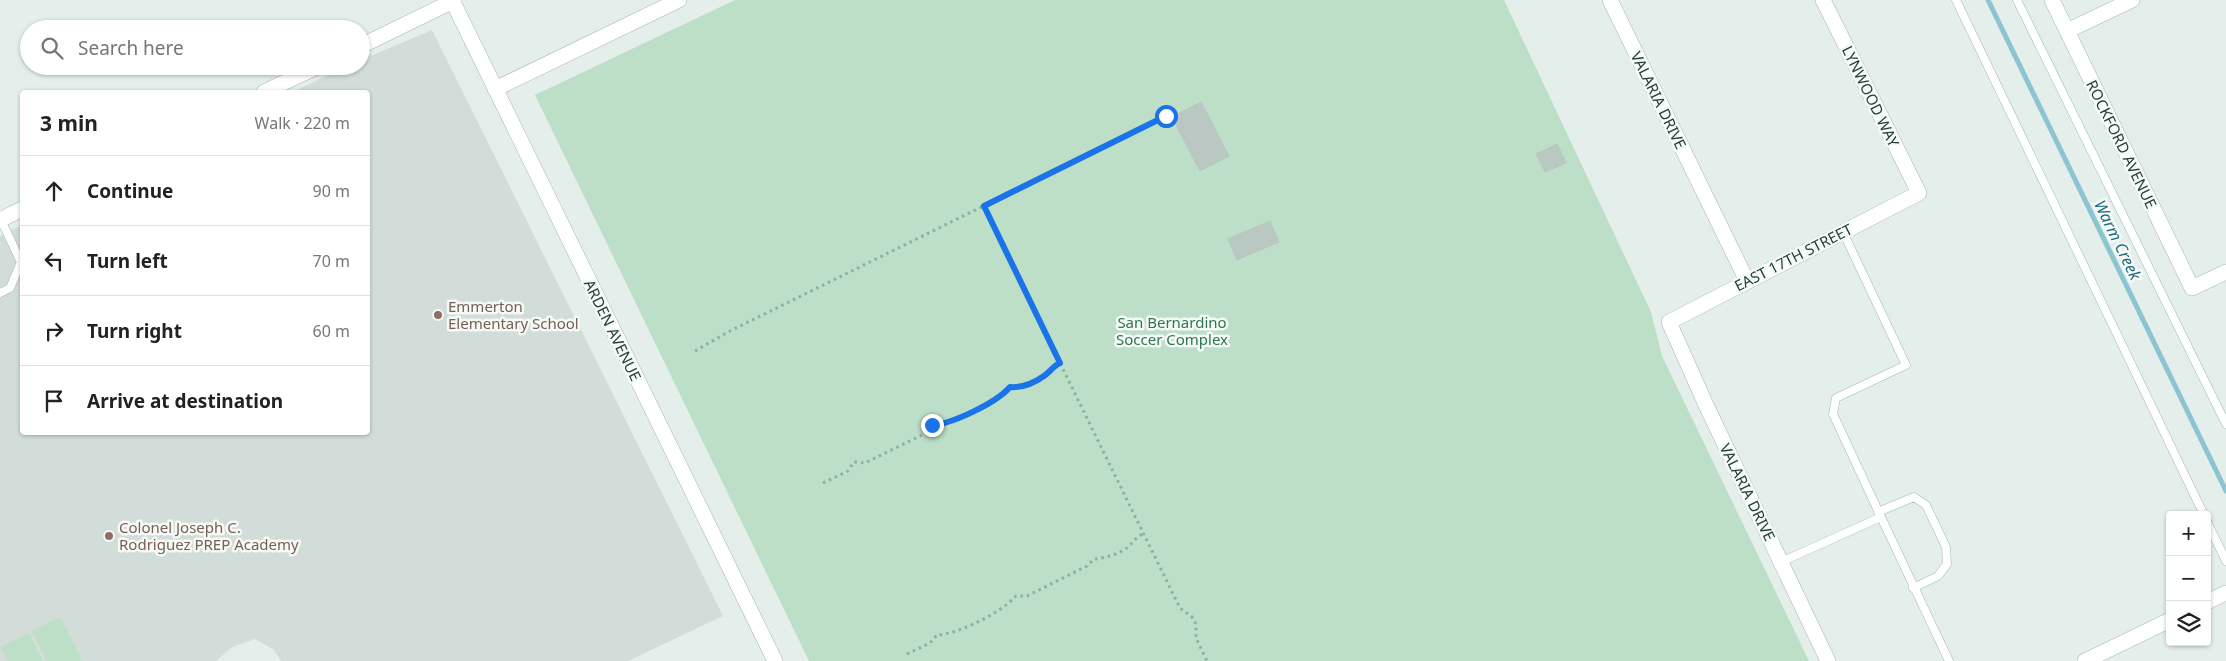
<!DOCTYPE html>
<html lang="en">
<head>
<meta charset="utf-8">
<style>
  :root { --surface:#fff; --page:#f2f2f2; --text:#222; --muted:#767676; --line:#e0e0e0 }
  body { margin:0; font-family:"Noto Sans",sans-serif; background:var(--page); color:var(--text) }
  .controls { position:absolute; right:15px; bottom:15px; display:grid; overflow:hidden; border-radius:5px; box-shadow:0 1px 4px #0004 }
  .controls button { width:45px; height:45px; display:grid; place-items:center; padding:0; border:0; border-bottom:1px solid var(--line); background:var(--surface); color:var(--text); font:25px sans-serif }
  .stop { position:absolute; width:15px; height:15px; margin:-11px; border:4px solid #1a73e8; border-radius:50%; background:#fff }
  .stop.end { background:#1a73e8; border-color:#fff; box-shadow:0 1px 5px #0008 }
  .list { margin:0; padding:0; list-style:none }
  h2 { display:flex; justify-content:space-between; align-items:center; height:65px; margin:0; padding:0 20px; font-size:21px }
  h2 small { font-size:16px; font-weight:400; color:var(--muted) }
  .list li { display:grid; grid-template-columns:32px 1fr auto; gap:15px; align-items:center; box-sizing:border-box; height:70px; padding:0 20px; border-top:1px solid var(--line) }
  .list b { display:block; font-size:19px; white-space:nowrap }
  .list em { font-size:16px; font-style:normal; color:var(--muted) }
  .icon { flex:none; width:28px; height:28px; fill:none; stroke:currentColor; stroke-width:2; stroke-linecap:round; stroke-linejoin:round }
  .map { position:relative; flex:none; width:2226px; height:661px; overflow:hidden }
  .search { position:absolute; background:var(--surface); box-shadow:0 1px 4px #0004; left:20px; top:20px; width:350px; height:55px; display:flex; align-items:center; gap:12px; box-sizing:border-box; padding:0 18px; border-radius:28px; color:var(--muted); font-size:19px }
  .panel { position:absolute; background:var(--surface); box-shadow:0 1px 4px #0004; left:20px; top:90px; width:350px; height:345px; border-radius:5px }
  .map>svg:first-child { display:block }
  .built { fill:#d2ddd9 }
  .green { fill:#bddfc7 }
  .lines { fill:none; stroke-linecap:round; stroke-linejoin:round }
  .stream { stroke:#8cc5d2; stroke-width:5 }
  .building { fill:#b9c8c3; stroke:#b6c7c1 }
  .service-casing { stroke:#a6b6b1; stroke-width:9 }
  .minor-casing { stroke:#a6b6b1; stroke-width:16 }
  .tertiary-casing { stroke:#a6b6b1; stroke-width:16 }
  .path { stroke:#84b1a5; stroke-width:3; stroke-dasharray:2.5 4; stroke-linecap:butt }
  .service { stroke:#fff; stroke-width:8 }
  .minor { stroke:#fff; stroke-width:15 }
  .tertiary { stroke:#fff; stroke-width:15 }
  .route { stroke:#1a73e8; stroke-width:6 }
  .education-dot { fill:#8d6e63; stroke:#f5faf7; stroke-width:2 }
  .labels { text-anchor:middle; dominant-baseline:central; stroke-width:5; stroke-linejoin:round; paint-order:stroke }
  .street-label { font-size:15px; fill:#233f39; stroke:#f5faf7 }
  .education-label { font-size:15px; fill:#785e54; stroke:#f5faf7; text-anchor:start }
  .park-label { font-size:15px; fill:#2d774c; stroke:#f5faf7 }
  .water-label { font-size:16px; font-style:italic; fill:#1c687c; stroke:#f5faf7 }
</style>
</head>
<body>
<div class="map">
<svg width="2226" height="661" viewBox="0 0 2226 661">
  <rect width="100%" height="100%" fill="#e4eeea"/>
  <path class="built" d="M432,30L723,616L628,661H281L274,650L255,639L232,647L216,661H0V236L22,225V432H368V92H293L347,66H361V60Z"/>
  <g class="green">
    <path d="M735,0H1504L1651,312L1662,356L1809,661H809L535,95Z"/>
    <path d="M60,617L82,661H47L32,631Z"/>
    <path d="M29,633L43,661H8L0,647Z"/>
  </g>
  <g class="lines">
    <path class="stream" d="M1988,0L2226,491"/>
  </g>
  <g class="building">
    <path d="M1201,102L1229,156L1200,171L1172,117Z"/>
    <path d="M1557,144L1566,163L1545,172L1536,154Z"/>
    <path d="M1270,221L1279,242L1237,260L1228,239Z"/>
  </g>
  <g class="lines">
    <defs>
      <g id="service">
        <path d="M1956,0L2204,515"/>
        <path d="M2017,0L2226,424"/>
        <path d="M1843,232L1906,365L1836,398L1833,414L1881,517"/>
        <path d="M0,293L10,288L21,262L1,220"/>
        <path d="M1878,512L1914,497L1926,505L1946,547L1947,564L1938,576L1913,588"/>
        <path d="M2207,522L2226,561"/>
        <path d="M1781,562L1881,517L1949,661"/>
      </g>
      <g id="minor">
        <path d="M1610,0L1747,281"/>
        <path d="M1823,0L1919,193L1669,322L1706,405L1828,661"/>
        <path d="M2052,0L2192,288L2226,272"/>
        <path d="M2067,31L2132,0"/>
        <path d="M361,46L453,1"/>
        <path d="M495,89L679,0"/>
        <path d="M264,92L319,66"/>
        <path d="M0,220L22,209"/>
      </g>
      <g id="tertiary">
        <path d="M452,0L775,661"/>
        <path d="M2207,602L2226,593"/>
        <path d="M2085,661L2170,620"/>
      </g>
    </defs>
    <use href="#service" class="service-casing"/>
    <use href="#minor" class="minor-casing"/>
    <use href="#tertiary" class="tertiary-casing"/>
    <g class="path">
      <path d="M983,206L1180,608L1192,617L1196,624V638L1207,661"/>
      <path d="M695,351L730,331L1166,116"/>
      <path d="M823,483L848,471L854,462L865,463L926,433L931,425C952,424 996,403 1009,387C1022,388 1034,383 1044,376C1051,372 1053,366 1060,363"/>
      <path d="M907,654L930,643L937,635C959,634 1002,612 1016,596H1027L1087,566L1094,559C1106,558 1119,554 1128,547C1134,541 1136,537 1143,534"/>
    </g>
    <use href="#service" class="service"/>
    <use href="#minor" class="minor"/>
    <use href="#tertiary" class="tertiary"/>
  </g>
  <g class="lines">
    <path class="route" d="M932,425C952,424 996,403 1010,387C1022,388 1034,383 1044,376C1050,372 1053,366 1060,363L984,206L1166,116"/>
  </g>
  <g class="education-dot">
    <circle cx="438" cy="315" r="5"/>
    <circle cx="109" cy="536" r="5"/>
  </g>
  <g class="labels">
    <g class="street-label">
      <text transform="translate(1871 96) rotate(64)">LYNWOOD WAY</text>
      <text transform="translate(1659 100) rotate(64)">VALARIA DRIVE</text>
      <text transform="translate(2122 144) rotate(64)">ROCKFORD AVENUE</text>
      <text transform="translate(1793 257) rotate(-27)">EAST 17TH STREET</text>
      <text transform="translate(613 330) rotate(64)">ARDEN AVENUE</text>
      <text transform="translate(1748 492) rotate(64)">VALARIA DRIVE</text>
    </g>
    <g class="education-label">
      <text x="448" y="306">Emmerton<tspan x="448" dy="17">Elementary School</tspan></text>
      <text x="119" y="527">Colonel Joseph C.<tspan x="119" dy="17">Rodriguez PREP Academy</tspan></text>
    </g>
    <g class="park-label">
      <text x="1172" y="322">San Bernardino<tspan x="1172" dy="17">Soccer Complex</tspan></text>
    </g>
    <g class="water-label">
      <text transform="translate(2118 240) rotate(64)">Warm Creek</text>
    </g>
  </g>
</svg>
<div class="controls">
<button>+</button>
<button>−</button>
<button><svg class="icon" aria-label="layers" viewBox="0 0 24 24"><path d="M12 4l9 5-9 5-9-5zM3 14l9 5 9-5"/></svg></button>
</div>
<div class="stop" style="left:1166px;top:116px"></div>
<div class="stop end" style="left:932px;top:425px"></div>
<div class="search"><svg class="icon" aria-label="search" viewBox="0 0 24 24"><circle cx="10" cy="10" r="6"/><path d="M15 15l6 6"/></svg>Search here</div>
<section class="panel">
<h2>3 min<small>Walk · 220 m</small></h2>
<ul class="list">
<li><svg class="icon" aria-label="ahead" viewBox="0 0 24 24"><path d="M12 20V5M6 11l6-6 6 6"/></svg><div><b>Continue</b></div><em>90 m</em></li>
<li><svg class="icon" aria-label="left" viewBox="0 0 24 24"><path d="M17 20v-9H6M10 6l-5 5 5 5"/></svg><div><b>Turn left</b></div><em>70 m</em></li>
<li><svg class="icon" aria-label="right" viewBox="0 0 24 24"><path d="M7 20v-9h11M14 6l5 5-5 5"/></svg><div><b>Turn right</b></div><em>60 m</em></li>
<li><svg class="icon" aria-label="arrive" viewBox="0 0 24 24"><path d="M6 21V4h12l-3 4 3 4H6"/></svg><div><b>Arrive at destination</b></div></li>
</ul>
</section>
</div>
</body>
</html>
